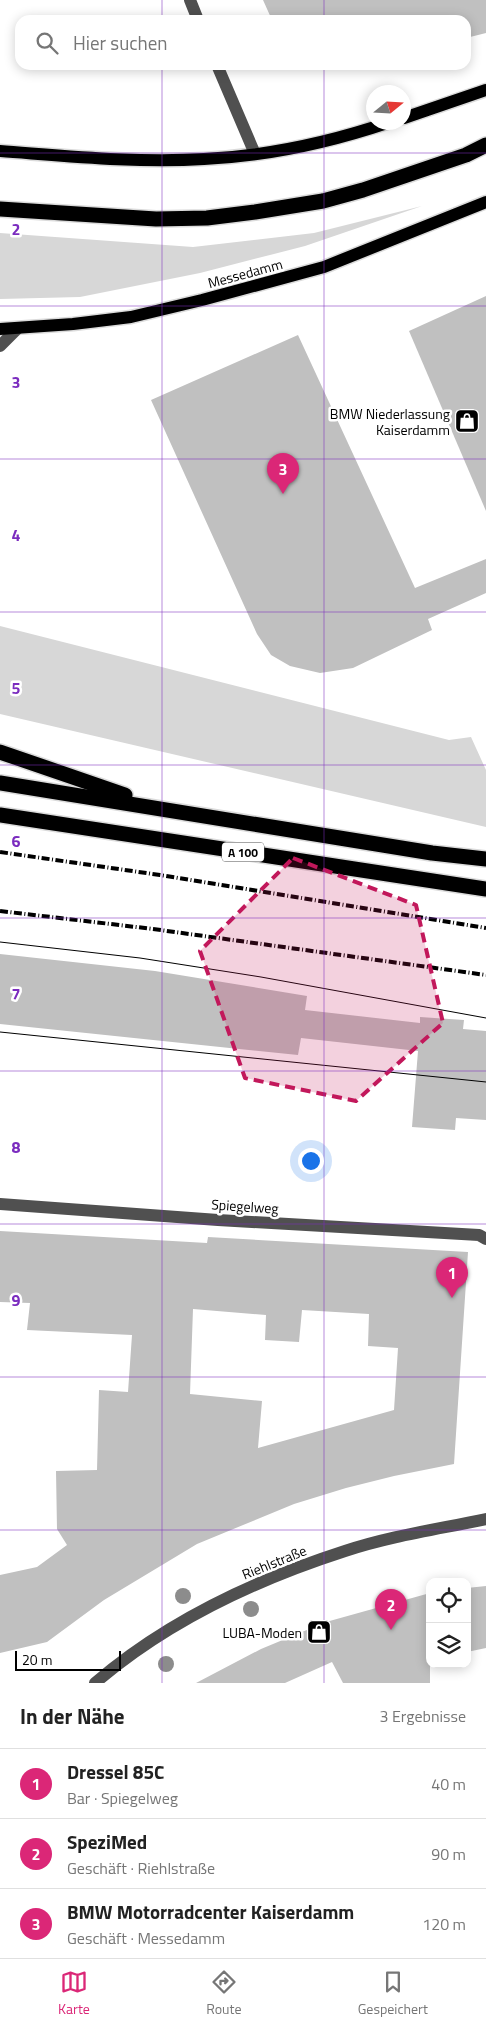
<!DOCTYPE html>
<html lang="de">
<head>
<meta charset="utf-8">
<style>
  :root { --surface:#fff; --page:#f2f2f2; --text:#222; --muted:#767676; --line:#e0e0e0; --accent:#db2777 }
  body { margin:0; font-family:"Titillium Web",sans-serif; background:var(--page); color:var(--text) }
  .controls { position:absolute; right:15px; bottom:15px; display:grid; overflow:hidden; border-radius:10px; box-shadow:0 2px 12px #0003 }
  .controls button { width:45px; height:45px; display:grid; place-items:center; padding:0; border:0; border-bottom:1px solid var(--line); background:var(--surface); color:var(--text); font:25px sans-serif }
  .compass { position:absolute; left:366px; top:85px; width:45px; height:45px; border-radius:50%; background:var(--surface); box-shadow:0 2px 12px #0003; rotate:72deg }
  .scale { position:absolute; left:15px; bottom:12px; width:106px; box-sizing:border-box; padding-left:5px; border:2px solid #000; border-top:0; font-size:14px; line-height:18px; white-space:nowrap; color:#000; -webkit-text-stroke:4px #fff; paint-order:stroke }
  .you { position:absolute; left:310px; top:1160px; width:18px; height:18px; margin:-12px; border:4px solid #fff; border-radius:50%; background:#1a73e8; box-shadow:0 0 0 8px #1a73e833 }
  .badge { display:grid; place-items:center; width:32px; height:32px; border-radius:50%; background:var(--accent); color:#fff; font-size:16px; font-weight:700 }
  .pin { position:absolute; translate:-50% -41px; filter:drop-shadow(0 1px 2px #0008) }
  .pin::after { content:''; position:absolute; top:26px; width:18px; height:15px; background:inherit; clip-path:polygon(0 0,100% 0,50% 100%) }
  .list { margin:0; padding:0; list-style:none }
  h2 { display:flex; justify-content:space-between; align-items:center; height:65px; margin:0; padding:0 20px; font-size:21px }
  h2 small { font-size:16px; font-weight:400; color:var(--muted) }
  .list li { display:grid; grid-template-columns:32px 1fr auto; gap:15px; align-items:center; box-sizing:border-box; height:70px; padding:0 20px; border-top:1px solid var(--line) }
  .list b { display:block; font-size:19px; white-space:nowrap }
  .list p { margin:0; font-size:16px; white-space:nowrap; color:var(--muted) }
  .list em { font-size:16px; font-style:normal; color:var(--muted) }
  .icon { flex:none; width:28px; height:28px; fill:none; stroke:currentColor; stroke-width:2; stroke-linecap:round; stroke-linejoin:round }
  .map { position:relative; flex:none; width:486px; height:1683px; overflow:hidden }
  .search { position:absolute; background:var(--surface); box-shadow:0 2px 12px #0003; left:15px; right:15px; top:15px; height:55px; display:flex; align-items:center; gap:12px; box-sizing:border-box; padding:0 18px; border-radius:15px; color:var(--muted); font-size:19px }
  .sheet { height:275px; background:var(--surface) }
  nav { display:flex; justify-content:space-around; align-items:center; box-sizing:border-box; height:70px; border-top:1px solid var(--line); background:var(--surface); font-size:14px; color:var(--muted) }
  nav a { display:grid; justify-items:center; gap:2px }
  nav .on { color:var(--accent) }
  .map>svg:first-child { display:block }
  .green { fill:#d7d7d7 }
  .building { fill:#c0c0c0; fill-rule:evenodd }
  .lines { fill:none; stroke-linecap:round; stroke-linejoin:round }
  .major-casing { stroke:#dbdbdb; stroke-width:15 }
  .highway-casing { stroke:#dbdbdb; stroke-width:18 }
  .minor { stroke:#505050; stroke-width:12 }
  .major { stroke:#000; stroke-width:12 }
  .highway { stroke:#000; stroke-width:15 }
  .tram { stroke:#000; stroke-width:1 }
  .rail { stroke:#000; stroke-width:4; stroke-dasharray:8 2.5 1 2.5; stroke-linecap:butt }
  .tree { fill:#8c8c8c }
  .marked { fill:#c2185b; fill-opacity:0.2; stroke:#c2185b; stroke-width:4; stroke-dasharray:10 6; stroke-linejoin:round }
  .grid { fill:none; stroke:#7b2cbf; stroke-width:1; stroke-opacity:0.55 }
  .labels { text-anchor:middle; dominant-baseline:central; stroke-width:5; stroke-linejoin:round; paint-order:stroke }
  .shield { fill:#fff; stroke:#4c4c4c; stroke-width:1 }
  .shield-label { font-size:12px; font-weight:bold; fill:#000 }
  .street-label { font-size:14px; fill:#000; stroke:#fff }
  .poi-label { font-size:14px; fill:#000; stroke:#fff; text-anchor:end }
  .grid-label { font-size:16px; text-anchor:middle; font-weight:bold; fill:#7b2cbf; stroke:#fff; stroke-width:5; stroke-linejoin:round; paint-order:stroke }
</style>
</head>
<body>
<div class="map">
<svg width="486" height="1683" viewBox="0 0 486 1683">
  <rect width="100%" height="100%" fill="#fff"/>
  <g class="green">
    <path d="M422,206L305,246L200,273L80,297L0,299V233L193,247L314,233Z"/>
    <path d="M0,626L449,740L471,737L486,770V827L0,714Z"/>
  </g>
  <g class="building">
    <path d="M263,0H486V33L466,38V20H272Z"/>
    <path d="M486,296V511L409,331Z"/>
    <path d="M298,335L415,588L486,559V593L428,619L432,630L353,668L320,673L290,666L271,655L257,634L151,400Z"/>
    <path d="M0,954L155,971L307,996L305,1010L420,1023V1017L464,1020L463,1029L486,1031V1120L456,1118L455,1130L412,1127L418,1051L301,1038L298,1055L0,1024Z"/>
    <path d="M0,1231L207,1243L208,1237L468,1252L454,1464L394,1476L346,1488L294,1504L197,1544L104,1600L47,1642L0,1653V1575L37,1567L67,1545L57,1529L56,1471L97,1470L99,1390L128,1392L132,1335L27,1330L30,1303L0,1302ZM193,1309L266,1315L265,1340L299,1342L302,1310L369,1314L368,1346L398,1348L394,1410L258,1448L262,1401L190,1394Z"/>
    <path d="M486,1586V1648L467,1652V1588Z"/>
    <path d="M430,1593V1683H343L332,1662L285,1683H196L261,1649L326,1622Z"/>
  </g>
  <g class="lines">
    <defs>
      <g id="major">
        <path d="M404,118L486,90"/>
        <path d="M0,151C68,156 136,163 204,159C267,156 331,142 390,122"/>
        <path d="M0,329L73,324L131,317L202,300L324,267L486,202"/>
      </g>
      <g id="highway">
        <path d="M0,209L156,219L207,218L255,212L323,201L363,190L466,155L486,145"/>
        <path d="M0,752L125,795"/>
        <path d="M0,783L432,853L486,859"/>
        <path d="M0,815L486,889"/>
      </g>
    </defs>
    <use href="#major" class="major-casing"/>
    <use href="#highway" class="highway-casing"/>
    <g class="minor">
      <path d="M190,0L198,20"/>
      <path d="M217,65L255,154"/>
      <path d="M0,346L18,328"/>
      <path d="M0,1204L218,1220L479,1235L486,1239"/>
      <path d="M95,1683C167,1621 255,1580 345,1551C390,1536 439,1529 486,1519"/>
    </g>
    <use href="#major" class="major"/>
    <use href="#highway" class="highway"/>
    <g class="tram">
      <path d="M0,942L140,958L261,977L486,1018"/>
      <path d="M0,1032L486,1082"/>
    </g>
    <g class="rail">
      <path d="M0,852L160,875L486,928"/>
      <path d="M0,911L153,929L486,975"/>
    </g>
  </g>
  <g class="tree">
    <circle cx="183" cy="1596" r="8"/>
    <circle cx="251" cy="1609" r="8"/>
    <circle cx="166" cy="1664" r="8"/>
  </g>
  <path class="marked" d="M293,858L416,905L443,1023L356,1101L245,1078L200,951Z"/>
  <path class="grid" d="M162,0V20M324,0V20M162,65V1683M324,65V1683M0,153H486M0,306H486M0,459H486M0,612H486M0,765H486M0,918H486M0,1071H486M0,1224H486M0,1377H486M0,1530H486"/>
  <defs>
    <symbol id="shop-square" viewBox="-11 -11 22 22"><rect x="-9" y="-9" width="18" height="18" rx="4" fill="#000" stroke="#fff"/><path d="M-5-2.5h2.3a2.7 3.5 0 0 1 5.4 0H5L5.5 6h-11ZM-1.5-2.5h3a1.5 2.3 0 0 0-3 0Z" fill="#fff"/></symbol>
  </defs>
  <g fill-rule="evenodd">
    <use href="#shop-square" x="453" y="407" width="28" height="28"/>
    <use href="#shop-square" x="305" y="1618" width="28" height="28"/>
  </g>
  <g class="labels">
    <rect class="shield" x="222" y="842.5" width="42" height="19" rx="4"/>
    <g class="shield-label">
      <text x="243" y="852">A 100</text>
    </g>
    <g class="street-label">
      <text transform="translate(245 273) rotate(-15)">Messedamm</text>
      <text transform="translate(245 1206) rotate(4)">Spiegelweg</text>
      <text transform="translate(274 1562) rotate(-22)">Riehlstraße</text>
    </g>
    <g class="poi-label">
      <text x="450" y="413">BMW Niederlassung<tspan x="450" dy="16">Kaiserdamm</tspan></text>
      <text x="302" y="1632">LUBA-Moden</text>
    </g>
  </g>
  <g class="grid-label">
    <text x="16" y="235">2</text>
    <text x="16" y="388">3</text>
    <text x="16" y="541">4</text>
    <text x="16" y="694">5</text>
    <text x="16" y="847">6</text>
    <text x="16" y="1000">7</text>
    <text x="16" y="1153">8</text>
    <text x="16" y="1306">9</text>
  </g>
</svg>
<div class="controls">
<button><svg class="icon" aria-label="locate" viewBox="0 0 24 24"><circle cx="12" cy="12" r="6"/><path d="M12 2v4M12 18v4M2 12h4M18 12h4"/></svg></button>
<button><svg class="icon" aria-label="layers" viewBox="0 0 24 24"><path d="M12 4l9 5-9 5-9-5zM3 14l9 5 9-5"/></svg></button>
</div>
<svg class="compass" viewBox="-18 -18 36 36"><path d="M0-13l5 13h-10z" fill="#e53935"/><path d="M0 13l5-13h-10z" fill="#767676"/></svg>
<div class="scale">20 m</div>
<div class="you"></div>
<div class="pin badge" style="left:452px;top:1298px">1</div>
<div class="pin badge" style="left:391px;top:1630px">2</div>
<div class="pin badge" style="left:283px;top:494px">3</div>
<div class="search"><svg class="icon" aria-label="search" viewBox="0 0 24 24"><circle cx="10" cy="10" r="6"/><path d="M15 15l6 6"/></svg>Hier suchen</div>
</div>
<section class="sheet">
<h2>In der Nähe<small>3 Ergebnisse</small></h2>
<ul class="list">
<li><span class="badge">1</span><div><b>Dressel 85C</b><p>Bar · Spiegelweg</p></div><em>40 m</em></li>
<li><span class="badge">2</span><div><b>SpeziMed</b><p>Geschäft · Riehlstraße</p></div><em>90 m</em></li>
<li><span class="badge">3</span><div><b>BMW Motorradcenter Kaiserdamm</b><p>Geschäft · Messedamm</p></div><em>120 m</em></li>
</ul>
</section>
<nav>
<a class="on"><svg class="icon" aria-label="map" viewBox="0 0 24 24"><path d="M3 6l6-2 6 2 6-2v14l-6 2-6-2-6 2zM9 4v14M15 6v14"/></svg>Karte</a>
<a><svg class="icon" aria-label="directions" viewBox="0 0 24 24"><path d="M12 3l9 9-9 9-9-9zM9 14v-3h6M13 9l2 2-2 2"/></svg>Route</a>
<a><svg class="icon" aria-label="saved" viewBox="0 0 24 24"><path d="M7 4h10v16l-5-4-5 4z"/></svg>Gespeichert</a>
</nav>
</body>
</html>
